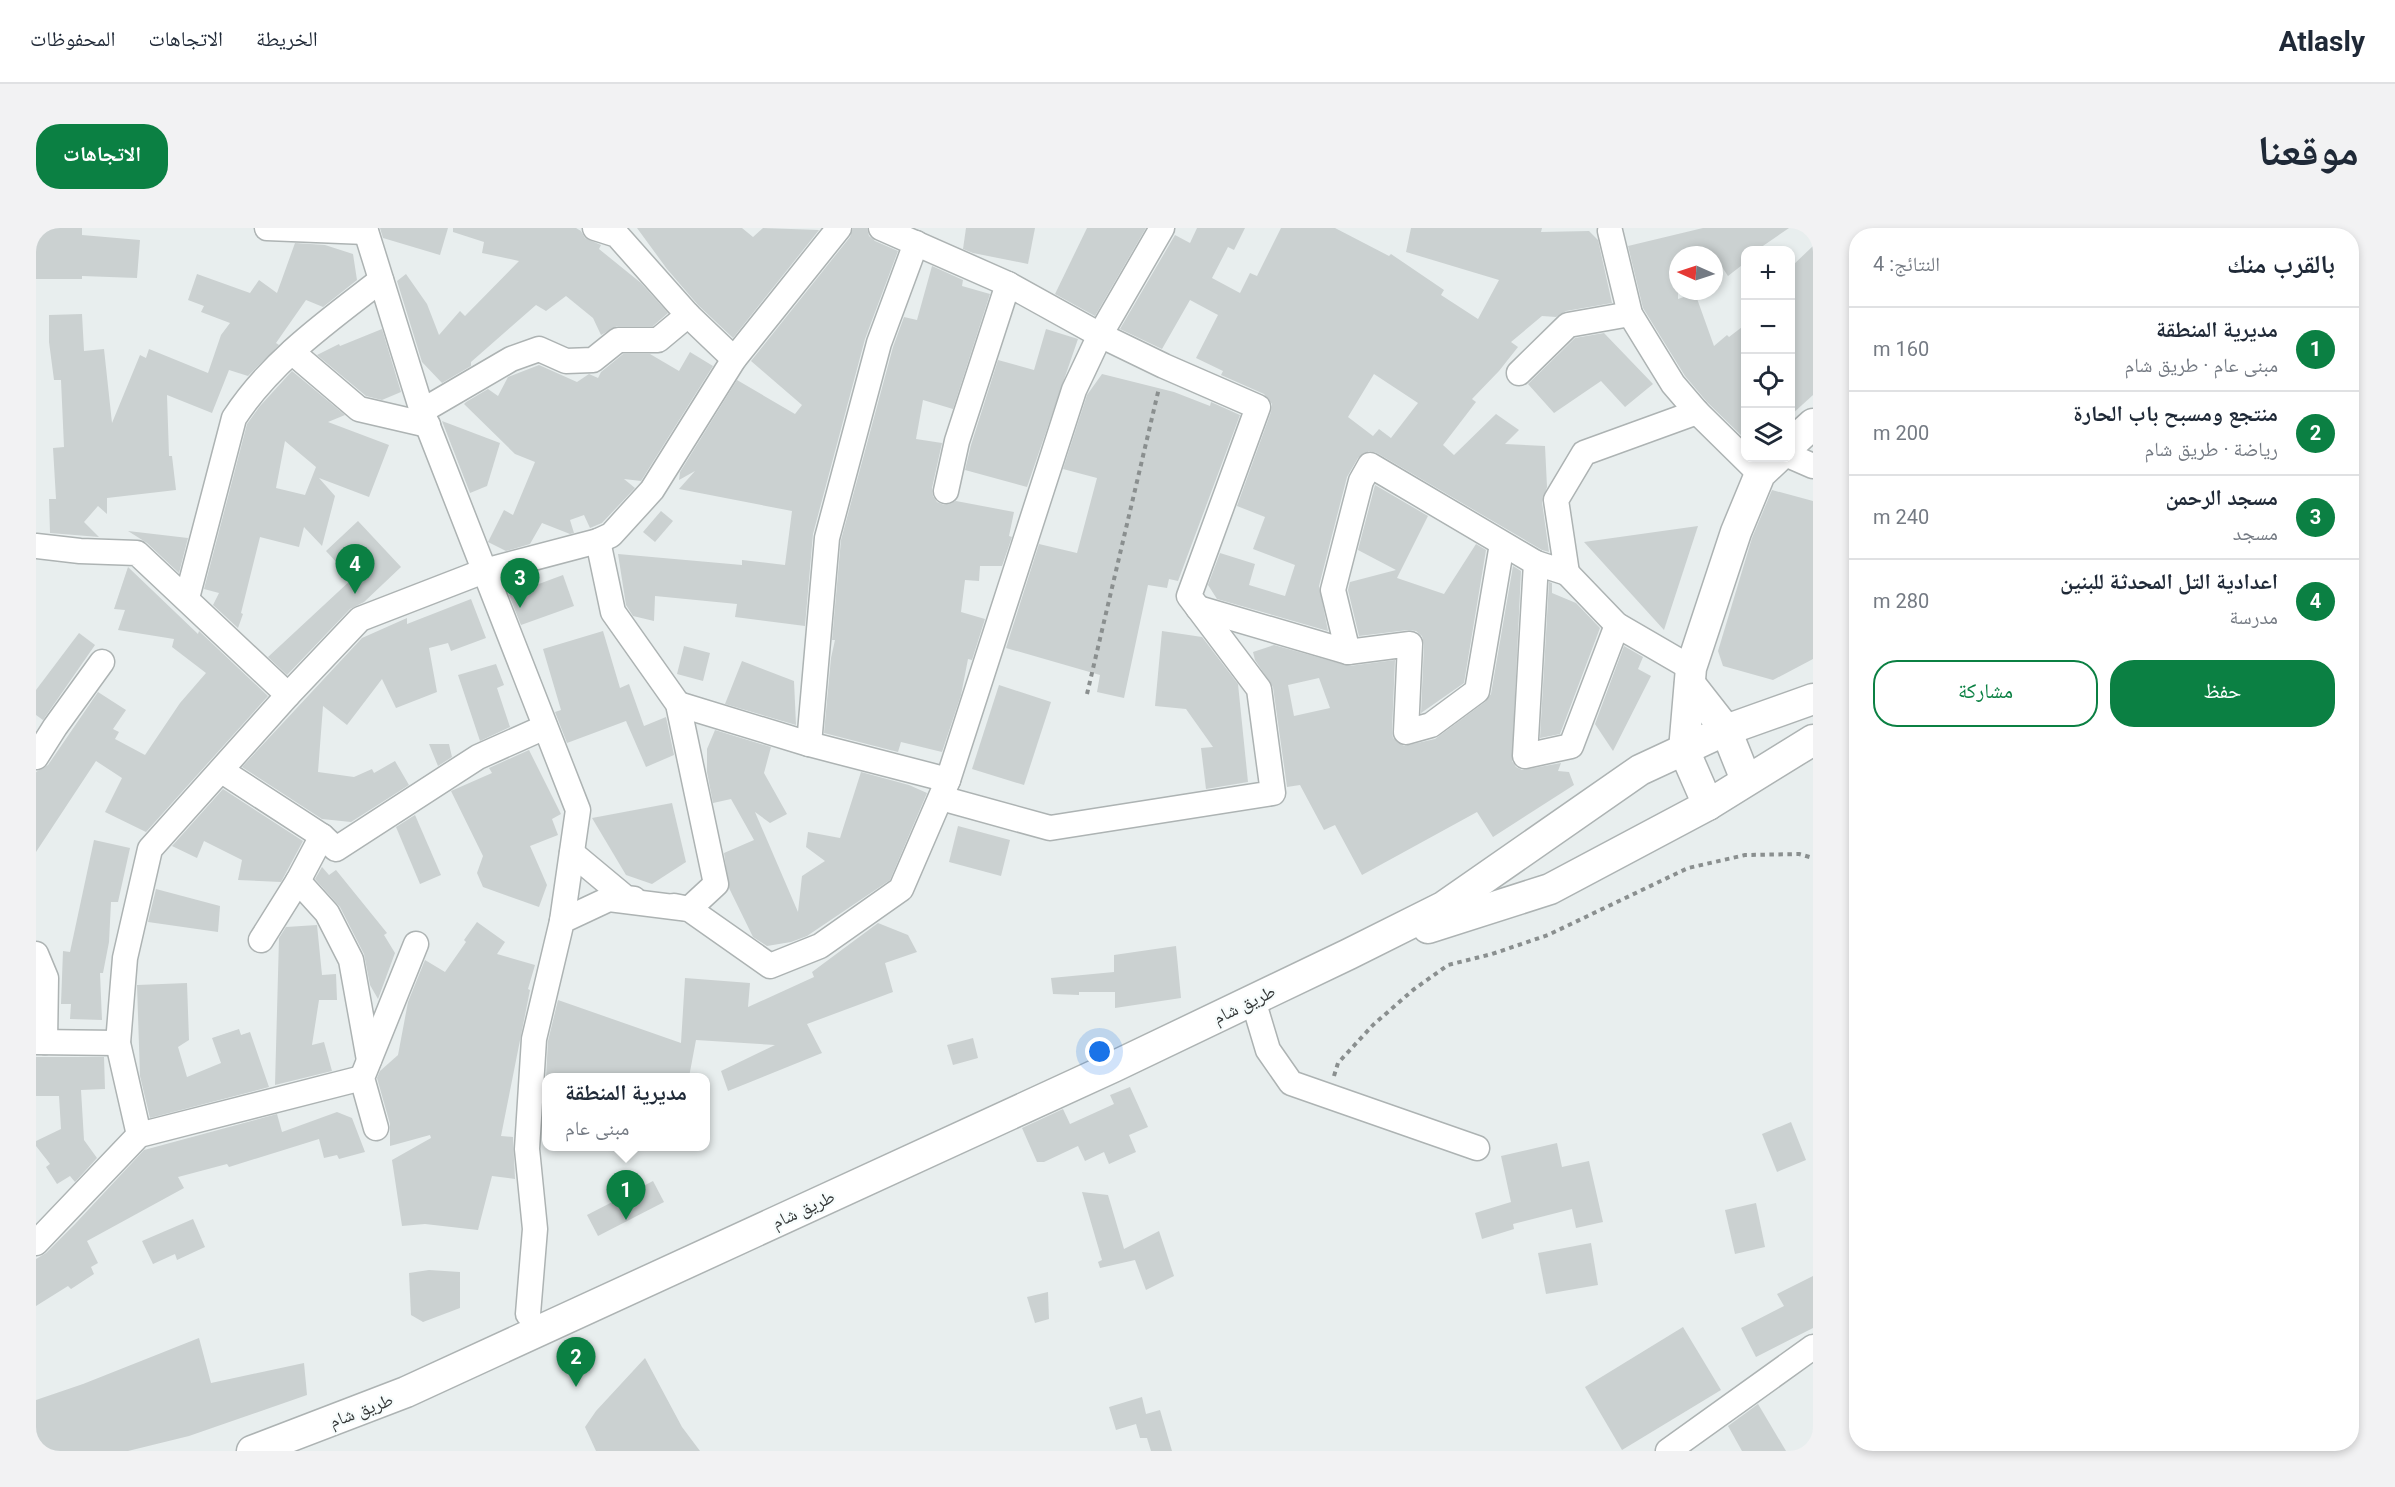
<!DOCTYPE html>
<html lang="ar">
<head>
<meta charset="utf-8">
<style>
  :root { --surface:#fff; --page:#f2f2f3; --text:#1f2937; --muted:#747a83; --line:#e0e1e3; --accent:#0b8043 }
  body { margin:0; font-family:Roboto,"Noto Naskh Arabic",sans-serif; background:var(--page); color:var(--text); direction:rtl }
  .controls { position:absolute; right:18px; top:18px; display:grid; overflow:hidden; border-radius:12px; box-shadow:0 3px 9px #0003 }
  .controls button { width:54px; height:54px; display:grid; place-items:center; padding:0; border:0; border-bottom:2px solid var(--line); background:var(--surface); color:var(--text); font:30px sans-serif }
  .compass { position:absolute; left:1633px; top:18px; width:54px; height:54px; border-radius:50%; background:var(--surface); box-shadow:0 3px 9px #0003; rotate:273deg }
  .you { position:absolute; left:1064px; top:824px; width:21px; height:21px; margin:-15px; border:4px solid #fff; border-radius:50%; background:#1a73e8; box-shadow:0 0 0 9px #1a73e833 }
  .badge { display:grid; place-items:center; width:39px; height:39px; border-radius:50%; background:var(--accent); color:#fff; font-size:20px; font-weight:700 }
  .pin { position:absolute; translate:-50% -50px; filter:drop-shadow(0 2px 3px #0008) }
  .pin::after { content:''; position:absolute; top:32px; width:21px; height:18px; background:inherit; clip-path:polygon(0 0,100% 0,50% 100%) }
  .popup { position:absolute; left:506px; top:845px; width:168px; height:78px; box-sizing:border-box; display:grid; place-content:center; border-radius:12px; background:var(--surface); filter:drop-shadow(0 2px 4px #0005); font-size:20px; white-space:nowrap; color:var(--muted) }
  .popup b { font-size:22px; color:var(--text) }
  .popup::after { content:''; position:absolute; left:50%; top:100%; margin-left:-12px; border:12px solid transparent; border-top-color:var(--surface) }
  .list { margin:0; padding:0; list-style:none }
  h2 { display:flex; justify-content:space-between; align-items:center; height:78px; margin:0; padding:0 24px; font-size:26px }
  h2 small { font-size:20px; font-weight:400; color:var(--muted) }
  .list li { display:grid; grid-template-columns:39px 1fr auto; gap:18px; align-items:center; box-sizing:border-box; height:84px; padding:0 24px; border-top:2px solid var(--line) }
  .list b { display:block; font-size:22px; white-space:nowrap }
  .list p { margin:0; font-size:20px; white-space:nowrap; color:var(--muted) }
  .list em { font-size:20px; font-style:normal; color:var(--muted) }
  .actions { display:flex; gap:12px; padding:18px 24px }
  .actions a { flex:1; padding:14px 0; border:2px solid var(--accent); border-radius:24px; text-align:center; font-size:21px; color:var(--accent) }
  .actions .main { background:var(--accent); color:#fff }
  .icon { flex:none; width:33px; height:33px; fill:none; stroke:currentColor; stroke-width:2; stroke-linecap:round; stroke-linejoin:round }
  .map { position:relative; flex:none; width:1777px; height:1223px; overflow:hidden; direction:ltr; border-radius:24px }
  header { display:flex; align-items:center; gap:36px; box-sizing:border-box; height:84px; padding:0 30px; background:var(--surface); border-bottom:2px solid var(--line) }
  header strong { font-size:28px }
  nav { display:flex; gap:33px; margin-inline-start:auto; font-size:21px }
  .intro { display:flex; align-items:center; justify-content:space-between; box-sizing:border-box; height:144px; padding:0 36px }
  h1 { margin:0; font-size:42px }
  .button { padding:15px 27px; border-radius:24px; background:var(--accent); color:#fff; font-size:21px; font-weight:700 }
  main { display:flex; gap:36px; padding:0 36px }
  aside { flex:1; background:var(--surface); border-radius:24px; box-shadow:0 3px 9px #0003 }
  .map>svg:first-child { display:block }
  .building { fill:#cbd1d1; fill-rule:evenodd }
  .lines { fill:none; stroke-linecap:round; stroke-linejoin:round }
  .minor-casing { stroke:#adb3b3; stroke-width:27 }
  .major-casing { stroke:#adb3b3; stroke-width:33 }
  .path { stroke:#8a8f8f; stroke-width:4; stroke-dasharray:4.5 4.5; stroke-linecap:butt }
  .minor { stroke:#fff; stroke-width:24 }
  .major { stroke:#fff; stroke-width:30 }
  .labels { text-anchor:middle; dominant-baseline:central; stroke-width:4.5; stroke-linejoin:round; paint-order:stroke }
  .street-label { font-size:18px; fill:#343737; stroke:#f6fcfc }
</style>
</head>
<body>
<header>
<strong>Atlasly</strong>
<nav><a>الخريطة</a><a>الاتجاهات</a><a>المحفوظات</a></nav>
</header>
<div class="intro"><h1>موقعنا</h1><a class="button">الاتجاهات</a></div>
<main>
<aside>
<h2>بالقرب منك<small>النتائج: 4</small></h2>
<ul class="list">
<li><span class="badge">1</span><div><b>مديرية المنطقة</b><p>مبنى عام · طريق شام</p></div><em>160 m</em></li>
<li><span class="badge">2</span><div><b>منتجع ومسبح باب الحارة</b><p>رياضة · طريق شام</p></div><em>200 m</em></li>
<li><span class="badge">3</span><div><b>مسجد الرحمن</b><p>مسجد</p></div><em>240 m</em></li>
<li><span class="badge">4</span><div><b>اعدادية التل المحدثة للبنين</b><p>مدرسة</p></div><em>280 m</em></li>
</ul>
<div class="actions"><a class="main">حفظ</a><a>مشاركة</a></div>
</aside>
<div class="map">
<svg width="1777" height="1223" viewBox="0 0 1777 1223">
  <rect width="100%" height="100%" fill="#e8eeee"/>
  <g class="building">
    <path d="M0,0H46V7L104,12L101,50L46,48V51H0Z"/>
    <path d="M344,0H412L404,27L347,10Z"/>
    <path d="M417,0H540L545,3L549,10L565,17L563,21L605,55L632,85L617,98H581L565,107L557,90L530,68L510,83L500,77L435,134V138L406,155L386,134L361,53L370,46L391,76L403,107L424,83L429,88L483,33L446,25L448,14L417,4Z"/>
    <path d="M601,0H706L717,9L727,0L783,2L697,110L662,77L631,41Z"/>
    <path d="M817,0H831L833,8L839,13L862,23L829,111L777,306L769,398L699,389L701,376L619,368L618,393L597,388L590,377L582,326L706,337V332L749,337L756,283L643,261L659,243L643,252L644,244L701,152L759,186L766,177L715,133L814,9Z"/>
    <path d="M930,0H999L992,36L937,25L927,21Z"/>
    <path d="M1051,0H1110L1059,88L1019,66Z"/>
    <path d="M1161,0H1209L1198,22L1192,19L1176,50L1204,65L1214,45L1221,48L1245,0H1299L1353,28L1355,26L1408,62L1405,67L1442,91L1463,52L1370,24L1375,0H1506L1505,4L1553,3L1562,12L1576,75L1530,83L1520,89L1506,88L1475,114L1482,119L1463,143L1436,171L1440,174L1407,217L1418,227L1460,186L1483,202L1469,216L1509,218L1511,259L1506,274L1513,324L1506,322L1341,225L1333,223L1322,230L1311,249L1283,358L1292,403L1181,371L1172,357L1184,325L1219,336L1213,357L1249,368L1259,337L1217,321L1229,289L1201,278L1235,184L1236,176L1228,166L1185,147L1187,143L1160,130L1182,87L1154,72L1126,121L1084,101L1139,7L1154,15ZM1338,146L1382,175L1355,210L1343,201L1337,208L1312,189Z"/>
    <path d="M1667,0H1753L1721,22H1710V34L1692,48L1678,27H1642V71L1659,65L1678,118L1691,107L1693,109L1710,96V212L1671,174L1649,148L1607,80L1592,18Z"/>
    <path d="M259,15L289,17L317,26L321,52L287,79L270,72L240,115L243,117L212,148L193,142L176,185L131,167L133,228H136L140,262L71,270V286L62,278L48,294L63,309L14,305L13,271H20L17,220L28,219L25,152H18L13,114V87L46,86L48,123L68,121L76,195L104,127L110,130L113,121L172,145L185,107L194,95L165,84L168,78L152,72L161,46L214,65L223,52L241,65Z"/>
    <path d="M1777,18V167L1755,187V39Z"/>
    <path d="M896,38L927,52L926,58L954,66L917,181L887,172L880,211L906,215L896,260L897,268L901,274L908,277L920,273L978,284L973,308L976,309L966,338H944L943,353L929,352L925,384L949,391L936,432L932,431L925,467L906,524L865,514L862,524L788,505L795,430L799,412H796L805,312L857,119L868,89L881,92Z"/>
    <path d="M346,101L365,164L346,172L330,168L281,127L303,116L304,118Z"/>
    <path d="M1010,101L1042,111L991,259L929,242L935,217L962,132L998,142Z"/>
    <path d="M1568,105L1617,156L1589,179L1565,153L1518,185L1492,156L1539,110Z"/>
    <path d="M654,124L677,138L605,253L588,251L599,260L566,295L554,300L548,287L534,292L538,305L534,306L506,295L494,316L470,323L452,314L468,282L477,287L499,234L479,226L428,176L430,174L452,161L462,168L472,149L503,137L541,154L553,146L562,150L565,144L587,126H614L643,143Z"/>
    <path d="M256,143L309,187L292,194L353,217L333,269L283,250L299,268L286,318L268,299L263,319L224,309L205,385L207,386L202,400L177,377L183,365L168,361L211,196L224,178ZM249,213L280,239L269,267L240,260Z"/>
    <path d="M1066,146L1138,164L1174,178L1175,174L1204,187L1142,353L1133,351L1131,360L1112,357L1088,470L1061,464L1064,447L970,420L1003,316L1041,325L1061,250L1027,241L1051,167Z"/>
    <path d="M406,193L464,215L451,258L434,265Z"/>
    <path d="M1339,257L1392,288L1361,350L1408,366L1440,316L1450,322L1428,455L1385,485L1388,417L1386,408L1380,403L1372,402L1323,408L1312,362L1314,354L1360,342L1322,322Z"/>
    <path d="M1736,262L1777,273V431L1737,452L1687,438L1682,423L1716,310Z"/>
    <path d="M625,283L637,293L619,314L607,304Z"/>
    <path d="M322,293L365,339L328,374L314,381L251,447L232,429L316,351L290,323Z"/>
    <path d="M1662,298L1628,402L1548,314Z"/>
    <path d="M92,303L152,310L143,345L111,315Z"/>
    <path d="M1477,338L1485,343L1476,533L1480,539L1486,542L1525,535L1522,543L1533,544L1538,557L1457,609L1441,584L1326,647L1299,597L1288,602L1264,557L1251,559L1237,459L1219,432L1217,424L1238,417L1313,438L1359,432L1356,503L1357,510L1368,518L1399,511L1449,474L1455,466ZM1283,450L1294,480L1258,488L1252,457Z"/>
    <path d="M92,339L162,406L163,403L232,468L110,604L69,584L86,550L60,533L0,624V544L12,537L62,464L90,482L77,501L83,504L79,511L109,527L144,475L170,445L136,419L138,411L82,402L89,382L78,381Z"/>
    <path d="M527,347L538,378L485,397L473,367Z"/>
    <path d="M1513,354L1516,355V365L1540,375L1564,400L1524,506L1504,510Z"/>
    <path d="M435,371L450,410L415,423L412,415L393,420L401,464L360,480L346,451L311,497L287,478L282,544L318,549L336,541L338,545L359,533L373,557L315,594L286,591L206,539L326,410L371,390V396Z"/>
    <path d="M567,403L584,460L593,456L608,498L630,489L638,527L610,539L590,493L531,515L519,484L525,482L507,421Z"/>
    <path d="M1126,403L1166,409L1202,456L1212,554L1170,561L1165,520L1177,519L1150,481L1119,478Z"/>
    <path d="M43,405L59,417L7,492L0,487V462Z"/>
    <path d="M648,418L674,425L667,453L641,446Z"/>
    <path d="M1588,418L1607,429L1602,441L1615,448L1577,523L1559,496Z"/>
    <path d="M706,433L758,453L760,497L689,476Z"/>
    <path d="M460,436L468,457L461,460L474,499L444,513L422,447Z"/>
    <path d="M963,457L1015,474L988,557L936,541Z"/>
    <path d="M679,502L735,519L728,545L751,586L734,595L719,584L762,684L766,648L789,633L770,619L772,604L804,610L825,544L873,557L891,565L854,652L771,708L755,714L731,718L717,709L693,660L688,625L718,612L695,571L677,575L671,544V521Z"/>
    <path d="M393,516H413L416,529L402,538Z"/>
    <path d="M493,522L525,586L516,591L522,607L494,618L511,657L503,679L447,659L441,645L447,628L415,563L456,545L453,540Z"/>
    <path d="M187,561L267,613L245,654L202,652L206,632L168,613L161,630L136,618Z"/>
    <path d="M636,575L650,634L616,656L590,647L556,590Z"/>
    <path d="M379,587L405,647L384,656L360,599Z"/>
    <path d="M922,598L974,612L965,648L913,634Z"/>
    <path d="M58,612L94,620L82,674H75L73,714L67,745H64L66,792L34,791L35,776H25L27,723L34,724Z"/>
    <path d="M286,639L293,647L300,642L351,705L348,707L359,725L342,771L334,757L328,726L304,679L279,651Z"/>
    <path d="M120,661L184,678L182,704L112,694Z"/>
    <path d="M441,694L469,714L461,726L499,737L492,761L494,762L465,908L477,909L479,951L456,948L442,1002L389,996L366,998L356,932L395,910L394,907L354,918V896L341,850L344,843L362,827L372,774L389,732L409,744L430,714L428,712Z"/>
    <path d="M842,695L872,707L881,724L849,735L857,764L771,796L786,825L692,863L685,843L739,817L660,812L653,849H510L512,813L522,772L645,815L649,750L714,755L712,779L778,749L776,744Z"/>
    <path d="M281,697L286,747L300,746L301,772H283L276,817L288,814L296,843L239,857L243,710L250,699Z"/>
    <path d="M1140,718L1145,770L1079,780V764H1043V767L1017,766L1015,750L1078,744V727Z"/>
    <path d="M151,755L153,812L142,819L151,849L185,835L176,810L203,801L205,807L214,804L233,859L114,890L104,848L101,757Z"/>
    <path d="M937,810L942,830L917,837L911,817Z"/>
    <path d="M0,829H68L69,861L45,862L48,912L61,930L39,954L34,948L21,956L10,939L14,936L0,918V913L25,901L23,868H0Z"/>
    <path d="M1094,859L1112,899L1093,907L1100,924L1073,936L1068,924L1049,933L1042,918L1008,934H1001L986,900L1027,881L1034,896L1078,876L1074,867Z"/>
    <path d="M301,884L316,890L329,924L303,931L301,927L288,930L283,911L193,939L191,936L142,949L148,960L51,1013L62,1035L55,1039L58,1046L35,1061L32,1058L0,1078V1031L10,1025L39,996L108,922L241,886L246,904Z"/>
    <path d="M1755,894L1770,932L1741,944L1726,906Z"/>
    <path d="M1521,915L1526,939L1553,933L1567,994L1540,1000L1536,981L1477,996L1478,1001L1446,1011L1439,985L1475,974L1465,928Z"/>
    <path d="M617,953L628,974L562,1008L551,987Z"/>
    <path d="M1046,964L1072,967L1088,1021L1123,1003L1138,1048L1110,1062L1099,1032L1064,1040L1062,1034L1066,1032Z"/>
    <path d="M1720,975L1729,1019L1699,1026L1689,982Z"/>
    <path d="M157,991L169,1019L141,1032L139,1026L117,1036L106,1013Z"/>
    <path d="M1555,1015L1562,1057L1510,1066L1502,1025Z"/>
    <path d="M393,1042L424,1044V1080L387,1094L375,1087L373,1045Z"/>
    <path d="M1777,1048V1100L1720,1129L1705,1100L1748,1078L1741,1066Z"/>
    <path d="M1012,1064L1013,1091L999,1095L991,1069Z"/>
    <path d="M1647,1099L1685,1162L1586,1222L1549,1159Z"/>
    <path d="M163,1110L175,1155L268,1135L271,1167L153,1208L92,1223H0V1172L47,1156Z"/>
    <path d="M609,1130L646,1199L664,1223H560L549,1199L560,1183Z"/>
    <path d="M1106,1169L1110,1186L1124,1182L1136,1223H1115L1111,1210H1104L1100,1196L1080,1202L1073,1179Z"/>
    <path d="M1722,1176L1750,1223H1706L1692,1198Z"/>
  </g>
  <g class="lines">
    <defs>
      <g id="minor">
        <path d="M231,0L330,4"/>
        <path d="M329,0L386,183L542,582L526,693"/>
        <path d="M559,0L581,7L652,87L698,131"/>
        <path d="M845,0L972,56L1064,107L1128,138L1222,179L1153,368L1223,461L1237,565L1014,600L905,570"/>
        <path d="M1574,3L1594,86L1637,156L1661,184L1724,246"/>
        <path d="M256,124L323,181L392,197"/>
        <path d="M1483,145L1532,97L1594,86"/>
        <path d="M386,183L475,131L503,121L530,133L557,132L582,112H622L652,87"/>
        <path d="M1754,228L1777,238"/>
        <path d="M910,263L921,213L972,56"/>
        <path d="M562,313L577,384L642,476L680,656L653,681L638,678"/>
        <path d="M0,318L44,323L101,325L252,467"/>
        <path d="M1500,335L1489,528L1535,518L1581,397"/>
        <path d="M1531,345L1581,397L1655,440"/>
        <path d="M151,370L198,190C235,133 292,93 345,52"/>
        <path d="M1162,380L1312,424L1297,362L1325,253L1334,237L1500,335L1531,345L1520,272L1548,225L1661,184"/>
        <path d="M1312,424L1374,416L1370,504L1395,497L1441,463L1466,316"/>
        <path d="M642,476L773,516L912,552"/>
        <path d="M773,516L791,310L843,115L880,15"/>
        <path d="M0,529L19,499L66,434"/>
        <path d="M186,543L286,608L300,621L442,529L509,499"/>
        <path d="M536,625L590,670L598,671"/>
        <path d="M262,653L291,685L315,732L333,832"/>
        <path d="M225,712L262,653L286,608"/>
        <path d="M0,726L10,750L9,814"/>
        <path d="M1217,772L1232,822L1255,855L1441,920"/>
        <path d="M0,814L82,815"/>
        <path d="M340,900L326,850L380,716"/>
        <path d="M103,907L82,815L89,730L114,621L252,467L324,391L448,343L562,313L575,307L616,262L698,131L803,0"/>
        <path d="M0,1015L103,907L326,850"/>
        <path d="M492,1086L499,1001L491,921L498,811L526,693L573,671L653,681L734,738L784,718L865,661L912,552L1038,162L1064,107L1126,0"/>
        <path d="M1632,1223L1777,1119"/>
      </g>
      <g id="major">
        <path d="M1754,217L1777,196"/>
        <path d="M1654,456L1690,502L1710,552"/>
        <path d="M1672,577L1648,522L1655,440L1700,304L1724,246L1741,230"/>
        <path d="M1392,700L1514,661L1672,577L1777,512"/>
        <path d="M216,1223L370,1164L1077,839L1313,726L1407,679L1604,542L1690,502L1777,471"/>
      </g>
    </defs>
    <use href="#minor" class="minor-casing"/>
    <use href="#major" class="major-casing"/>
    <g class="path">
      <path d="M1051,466L1123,160"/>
      <path d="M1298,848L1302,835L1337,797L1377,762L1412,737L1456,726L1512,707L1652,640L1709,627L1763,626L1777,630"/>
    </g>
    <use href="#minor" class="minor"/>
    <use href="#major" class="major"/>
  </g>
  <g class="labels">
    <g class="street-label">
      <text transform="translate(1208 776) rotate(-26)">طريق شام</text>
      <text transform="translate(767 981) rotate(-25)">طريق شام</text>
      <text transform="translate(325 1182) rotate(-21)">طريق شام</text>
    </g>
  </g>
</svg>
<div class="controls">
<button>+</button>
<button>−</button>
<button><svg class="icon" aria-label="locate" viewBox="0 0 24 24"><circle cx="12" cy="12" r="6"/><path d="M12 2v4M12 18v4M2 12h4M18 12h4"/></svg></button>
<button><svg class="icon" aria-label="layers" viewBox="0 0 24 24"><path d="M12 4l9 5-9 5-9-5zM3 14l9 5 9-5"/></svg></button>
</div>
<svg class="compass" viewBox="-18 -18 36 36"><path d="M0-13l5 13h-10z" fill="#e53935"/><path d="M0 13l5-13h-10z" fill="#747a83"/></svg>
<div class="you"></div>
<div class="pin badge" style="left:590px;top:992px">1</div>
<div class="popup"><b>مديرية المنطقة</b>مبنى عام</div>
<div class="pin badge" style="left:540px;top:1159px">2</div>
<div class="pin badge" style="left:484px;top:380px">3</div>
<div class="pin badge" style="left:319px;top:366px">4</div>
</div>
</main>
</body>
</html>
